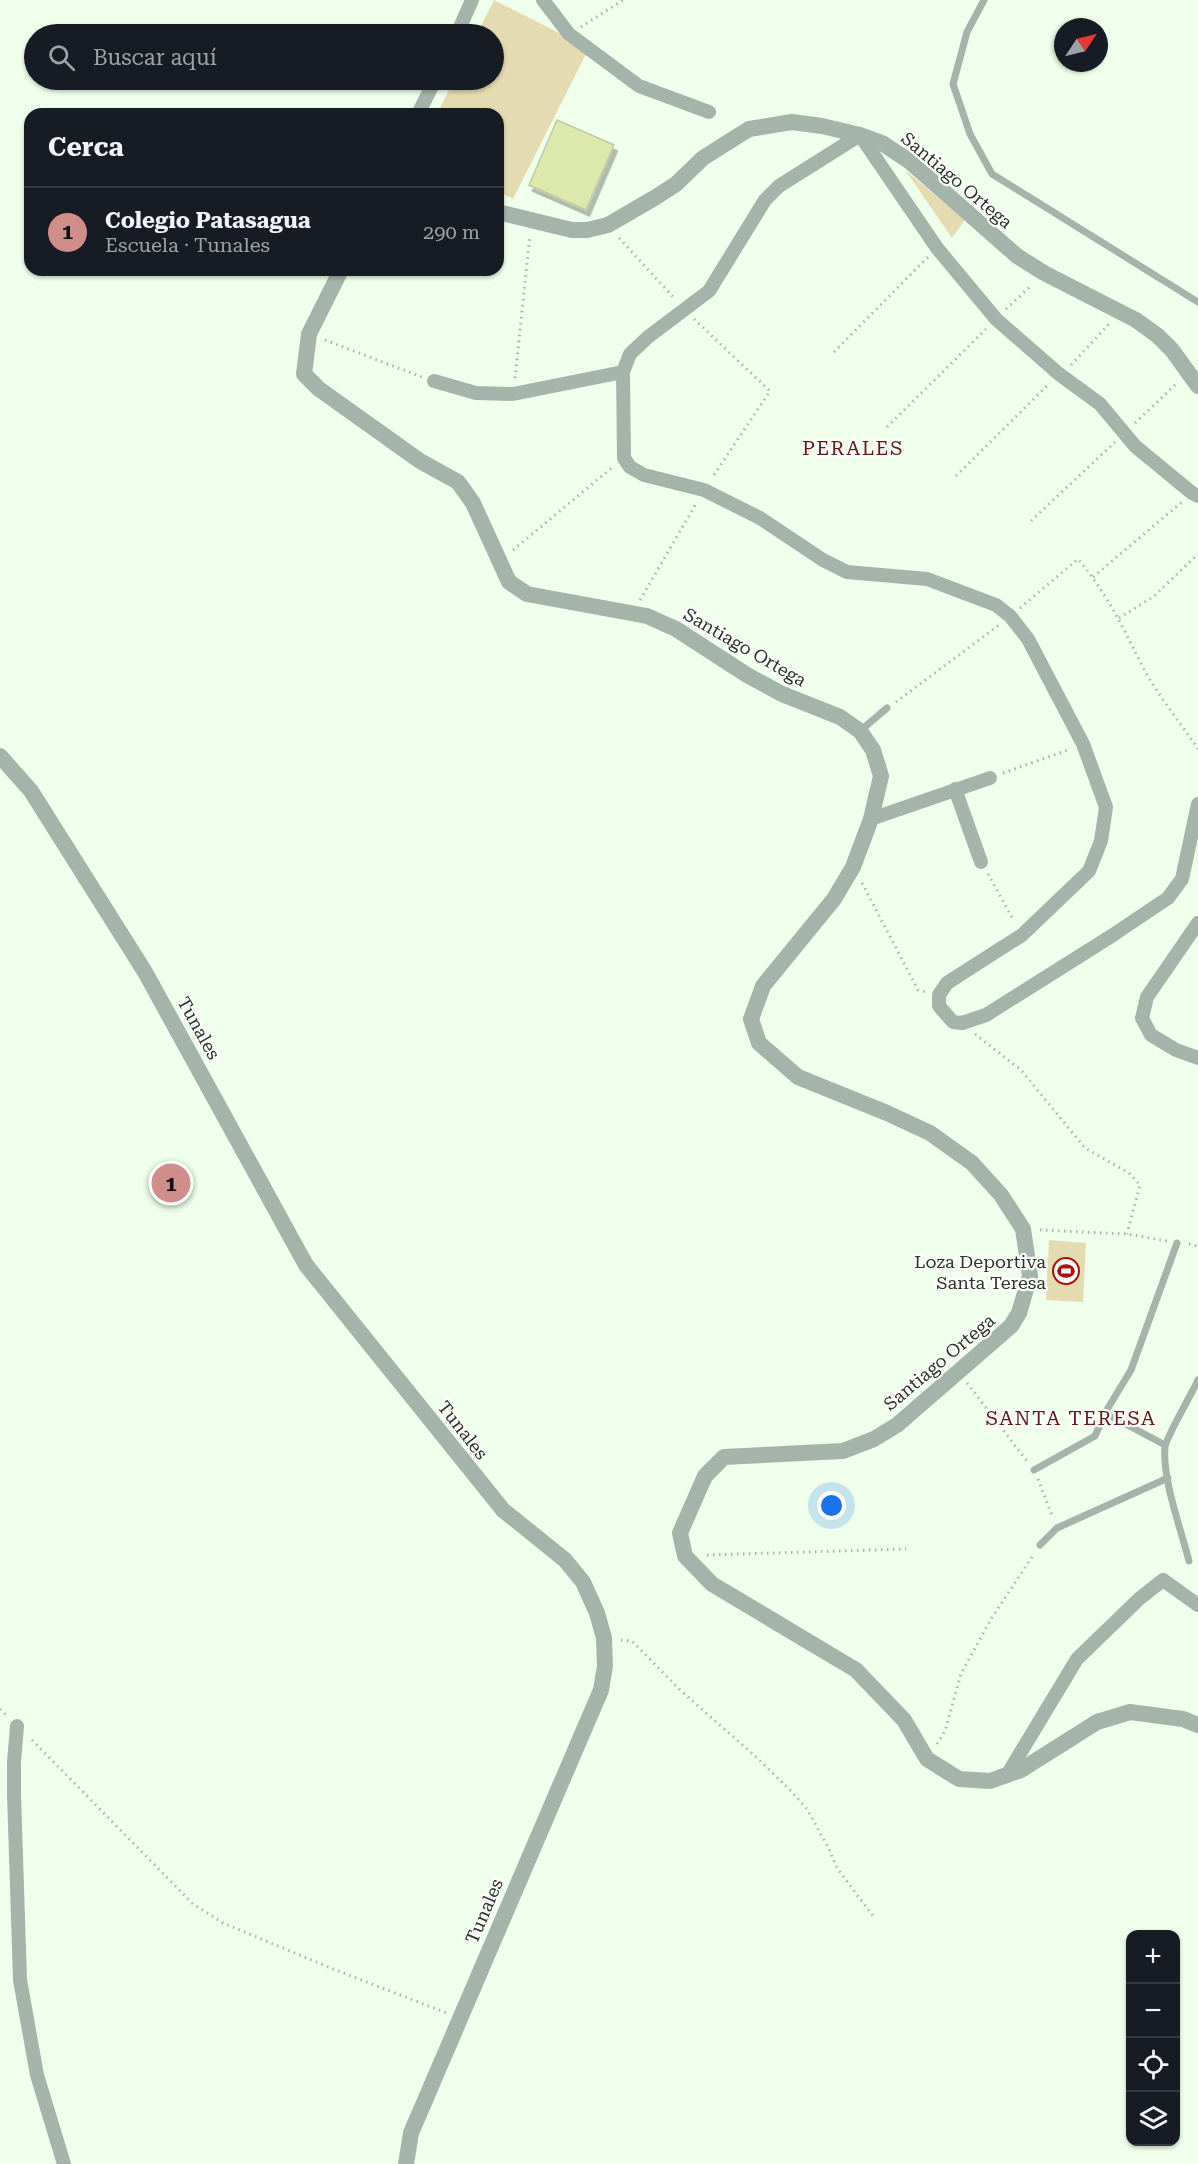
<!DOCTYPE html>
<html lang="es">
<head>
<meta charset="utf-8">
<style>
  :root { --surface:#171b24; --page:#20242c; --text:#f1f3f6; --muted:#9ea1a6; --line:#363941; --accent:#cf8d8c }
  body { margin:0; font-family:"Roboto Serif",serif; background:var(--page); color:var(--text) }
  .controls { position:absolute; right:18px; bottom:18px; display:grid; overflow:hidden; border-radius:12px; box-shadow:0 2px 4px #0004 }
  .controls button { width:54px; height:54px; display:grid; place-items:center; padding:0; border:0; border-bottom:2px solid var(--line); background:var(--surface); color:var(--text); font:30px sans-serif }
  .compass { position:absolute; left:1054px; top:18px; width:54px; height:54px; border-radius:50%; background:var(--surface); box-shadow:0 2px 4px #0004; rotate:55deg }
  .you { position:absolute; left:832px; top:1506px; width:21px; height:21px; margin:-15px; border:4px solid #fff; border-radius:50%; background:#1a73e8; box-shadow:0 0 0 9px #1a73e833 }
  .badge { display:grid; place-items:center; width:39px; height:39px; border-radius:50%; background:var(--accent); color:#111; font-size:20px; font-weight:700 }
  .pin { position:absolute; translate:-50% -50%; border:3px solid #fff; box-shadow:0 2px 6px #0006 }
  .list { margin:0; padding:0; list-style:none }
  h2 { display:flex; justify-content:space-between; align-items:center; height:78px; margin:0; padding:0 24px; font-size:26px }
  h2 small { font-size:20px; font-weight:400; color:var(--muted) }
  .list li { display:grid; grid-template-columns:39px 1fr auto; gap:18px; align-items:center; box-sizing:border-box; height:90px; padding:0 24px; border-top:2px solid var(--line) }
  .list b { display:block; font-size:22px; white-space:nowrap }
  .list p { margin:0; font-size:20px; white-space:nowrap; color:var(--muted) }
  .list em { font-size:20px; font-style:normal; color:var(--muted) }
  .icon { flex:none; width:33px; height:33px; fill:none; stroke:currentColor; stroke-width:2; stroke-linecap:round; stroke-linejoin:round }
  .map { position:relative; flex:none; width:1198px; height:2164px; overflow:hidden }
  .search { position:absolute; background:var(--surface); box-shadow:0 2px 4px #0004; left:24px; top:24px; width:480px; height:66px; display:flex; align-items:center; gap:15px; box-sizing:border-box; padding:0 21px; border-radius:33px; color:var(--muted); font-size:22px }
  .panel { position:absolute; background:var(--surface); box-shadow:0 2px 4px #0004; left:24px; top:108px; width:480px; height:168px; border-radius:18px }
  .map>svg:first-child { display:block }
  .green { fill:#e5dbb2 }
  .building { fill:#dde9ac; stroke:#c0c8a5; stroke-width:1.5; filter:url(#shadow) }
  .lines { fill:none; stroke-linecap:round; stroke-linejoin:round }
  .path { stroke:#a8b5a5; stroke-width:3; stroke-dasharray:1.5 4.5; stroke-linecap:butt }
  .service { stroke:#a4b4ab; stroke-width:7 }
  .minor { stroke:#a4b4ab; stroke-width:14 }
  .tertiary { stroke:#a4b4ab; stroke-width:16 }
  .labels { text-anchor:middle; dominant-baseline:central; stroke-width:4.5; stroke-linejoin:round; paint-order:stroke }
  .street-label { font-size:18px; fill:#2b3428; stroke:#fff }
  .poi-label { font-size:18px; fill:#2b3428; stroke:#fff; text-anchor:end }
  .neighbourhood-label { font-size:20px; letter-spacing:1.5px; fill:#601c15; stroke:#fff }
</style>
</head>
<body>
<div class="map">
<svg width="1198" height="2164" viewBox="0 0 1198 2164">
  <defs>
    <filter id="shadow"><feDropShadow dx="3.5" dy="6" stdDeviation="0" flood-color="#0004"/></filter>
  </defs>
  <rect width="100%" height="100%" fill="#f0ffec"/>
  <g class="green">
    <path d="M494,0L589,48L513,199L498,191V114H437L454,80H494V34H477Z"/>
    <path d="M905,170L965,220L952,238Z"/>
    <path d="M1049,1240L1086,1243L1083,1302L1046,1300Z"/>
  </g>
  <path class="building" d="M557,120L614,145L586,210L529,185Z"/>
  <g class="lines">
    <g class="path">
      <path d="M581,27L623,0"/>
      <path d="M619,238L675,299"/>
      <path d="M1006,309L1032,285"/>
      <path d="M694,319L770,391L712,478"/>
      <path d="M325,340L422,377"/>
      <path d="M834,352L928,257"/>
      <path d="M1071,365L1109,324"/>
      <path d="M515,378L530,235"/>
      <path d="M1135,423L1176,384"/>
      <path d="M887,427L986,329"/>
      <path d="M956,476L1050,383"/>
      <path d="M1031,521L1115,442"/>
      <path d="M513,550L614,466"/>
      <path d="M1093,577L1182,502"/>
      <path d="M640,600L697,502"/>
      <path d="M1020,608L1078,559C1110,597 1124,631 1146,673C1161,699 1181,724 1198,749"/>
      <path d="M1119,618L1153,597L1198,554"/>
      <path d="M896,702L999,625"/>
      <path d="M1003,773L1071,749"/>
      <path d="M988,874L1014,921"/>
      <path d="M862,883L918,990L926,992"/>
      <path d="M975,1034L1021,1070L1085,1148L1129,1173L1140,1185L1127,1234"/>
      <path d="M1040,1230L1127,1234L1167,1241"/>
      <path d="M1189,1244L1198,1246"/>
      <path d="M967,1383L1027,1461"/>
      <path d="M1038,1479L1053,1518"/>
      <path d="M707,1555L906,1549"/>
      <path d="M621,1640L632,1641L679,1689L755,1756L791,1791L807,1809L829,1849L837,1868L873,1916"/>
      <path d="M0,1709L8,1717"/>
      <path d="M32,1740L193,1904L223,1923L333,1969L447,2013"/>
      <path d="M937,1744L945,1731L961,1674L991,1619L1034,1554"/>
    </g>
    <g class="service">
      <path d="M984,0L967,32L953,84L970,134L992,174L1198,302"/>
      <path d="M860,731L887,708"/>
      <path d="M1105,1413L1165,1445"/>
      <path d="M1034,1470L1095,1436L1105,1413L1131,1370L1177,1243"/>
      <path d="M1040,1545L1057,1528L1168,1478"/>
      <path d="M1189,1561C1181,1529 1162,1479 1165,1447C1166,1437 1192,1394 1198,1380"/>
    </g>
    <g class="minor">
      <path d="M543,0L569,34L639,86L709,112"/>
      <path d="M457,34L472,0"/>
      <path d="M418,114L435,80"/>
      <path d="M434,381L476,393L513,394L623,372"/>
      <path d="M1198,496L1192,493L1135,446L1100,404L1059,374L996,319L937,248L860,135L779,186L765,200L709,291L648,337L630,354L623,372L624,458L630,467L644,475L704,490L760,518L823,560L847,572L927,579L996,605L1010,616L1028,639L1083,744L1106,807L1101,841L1089,871L1022,935L947,983L939,995V1006L953,1022L962,1023L986,1015L1113,935L1168,898L1182,879L1198,804"/>
      <path d="M955,789L981,862"/>
      <path d="M871,819L990,778"/>
      <path d="M1198,923L1147,997L1142,1018L1151,1035L1176,1050L1198,1058"/>
      <path d="M17,1726L14,1762V1794L20,1980L37,2075L64,2164"/>
      <path d="M1007,1775L1077,1659L1139,1599L1163,1580L1198,1605"/>
    </g>
    <g class="tertiary">
      <path d="M498,212L572,230H587L608,225L656,197L676,184L703,158L749,129L792,122L822,126L860,135L882,143L909,161L1017,256L1044,273L1136,320L1158,336L1172,350L1198,386"/>
      <path d="M341,270L309,334L304,374L319,389L420,461L458,482L473,503L509,582L527,594L647,616L676,629L747,675L782,694L840,717L860,731L873,750L881,776L871,819L853,867L834,899L763,986L751,1019L759,1043L798,1077L887,1113L930,1133L972,1163L1001,1195L1023,1229L1030,1276L1019,1313L1011,1326L897,1425L874,1439L843,1451L724,1457L705,1476L680,1533L685,1556L712,1584L856,1670L904,1720L927,1759L959,1779L990,1781L1021,1770L1097,1722L1130,1712L1183,1719L1198,1725"/>
      <path d="M0,756L31,791L145,972L306,1265L503,1510L565,1560L583,1582L597,1613L604,1638L605,1666L601,1690L411,2133L406,2164"/>
    </g>
  </g>
  <defs>
    <symbol id="stadium-ring" viewBox="-11 -11 22 22"><circle r="9.5" fill="#fff" stroke="#a6110a" stroke-width="1.5"/><path d="M0-5a6.5 5 0 1 0 0 10a6.5 5 0 1 0 0-10ZM-3.5-1.8h7v3.6h-7Z" fill="#a6110a"/></symbol>
  </defs>
  <g fill-rule="evenodd">
    <use href="#stadium-ring" x="1051" y="1256" width="30" height="30"/>
  </g>
  <g class="labels">
    <g class="street-label">
      <text transform="translate(957 180) rotate(40)">Santiago Ortega</text>
      <text transform="translate(745 647) rotate(30)">Santiago Ortega</text>
      <text transform="translate(199 1028) rotate(61)">Tunales</text>
      <text transform="translate(939 1362) rotate(-40)">Santiago Ortega</text>
      <text transform="translate(463 1430) rotate(52)">Tunales</text>
      <text transform="translate(484 1911) rotate(-67)">Tunales</text>
    </g>
    <g class="poi-label">
      <text x="1046" y="1261">Loza Deportiva<tspan x="1046" dy="21">Santa Teresa</tspan></text>
    </g>
    <g class="neighbourhood-label">
      <text x="853" y="448">PERALES</text>
      <text x="1071" y="1418">SANTA TERESA</text>
    </g>
  </g>
</svg>
<div class="controls">
<button>+</button>
<button>−</button>
<button><svg class="icon" aria-label="locate" viewBox="0 0 24 24"><circle cx="12" cy="12" r="6"/><path d="M12 2v4M12 18v4M2 12h4M18 12h4"/></svg></button>
<button><svg class="icon" aria-label="layers" viewBox="0 0 24 24"><path d="M12 4l9 5-9 5-9-5zM3 14l9 5 9-5"/></svg></button>
</div>
<svg class="compass" viewBox="-18 -18 36 36"><path d="M0-13l5 13h-10z" fill="#e53935"/><path d="M0 13l5-13h-10z" fill="#9ea1a6"/></svg>
<div class="you"></div>
<div class="pin badge" style="left:171px;top:1183px">1</div>
<div class="search"><svg class="icon" aria-label="search" viewBox="0 0 24 24"><circle cx="10" cy="10" r="6"/><path d="M15 15l6 6"/></svg>Buscar aquí</div>
<section class="panel">
<h2>Cerca<small></small></h2>
<ul class="list">
<li><span class="badge">1</span><div><b>Colegio Patasagua</b><p>Escuela · Tunales</p></div><em>290 m</em></li>
</ul>
</section>
</div>
</body>
</html>
